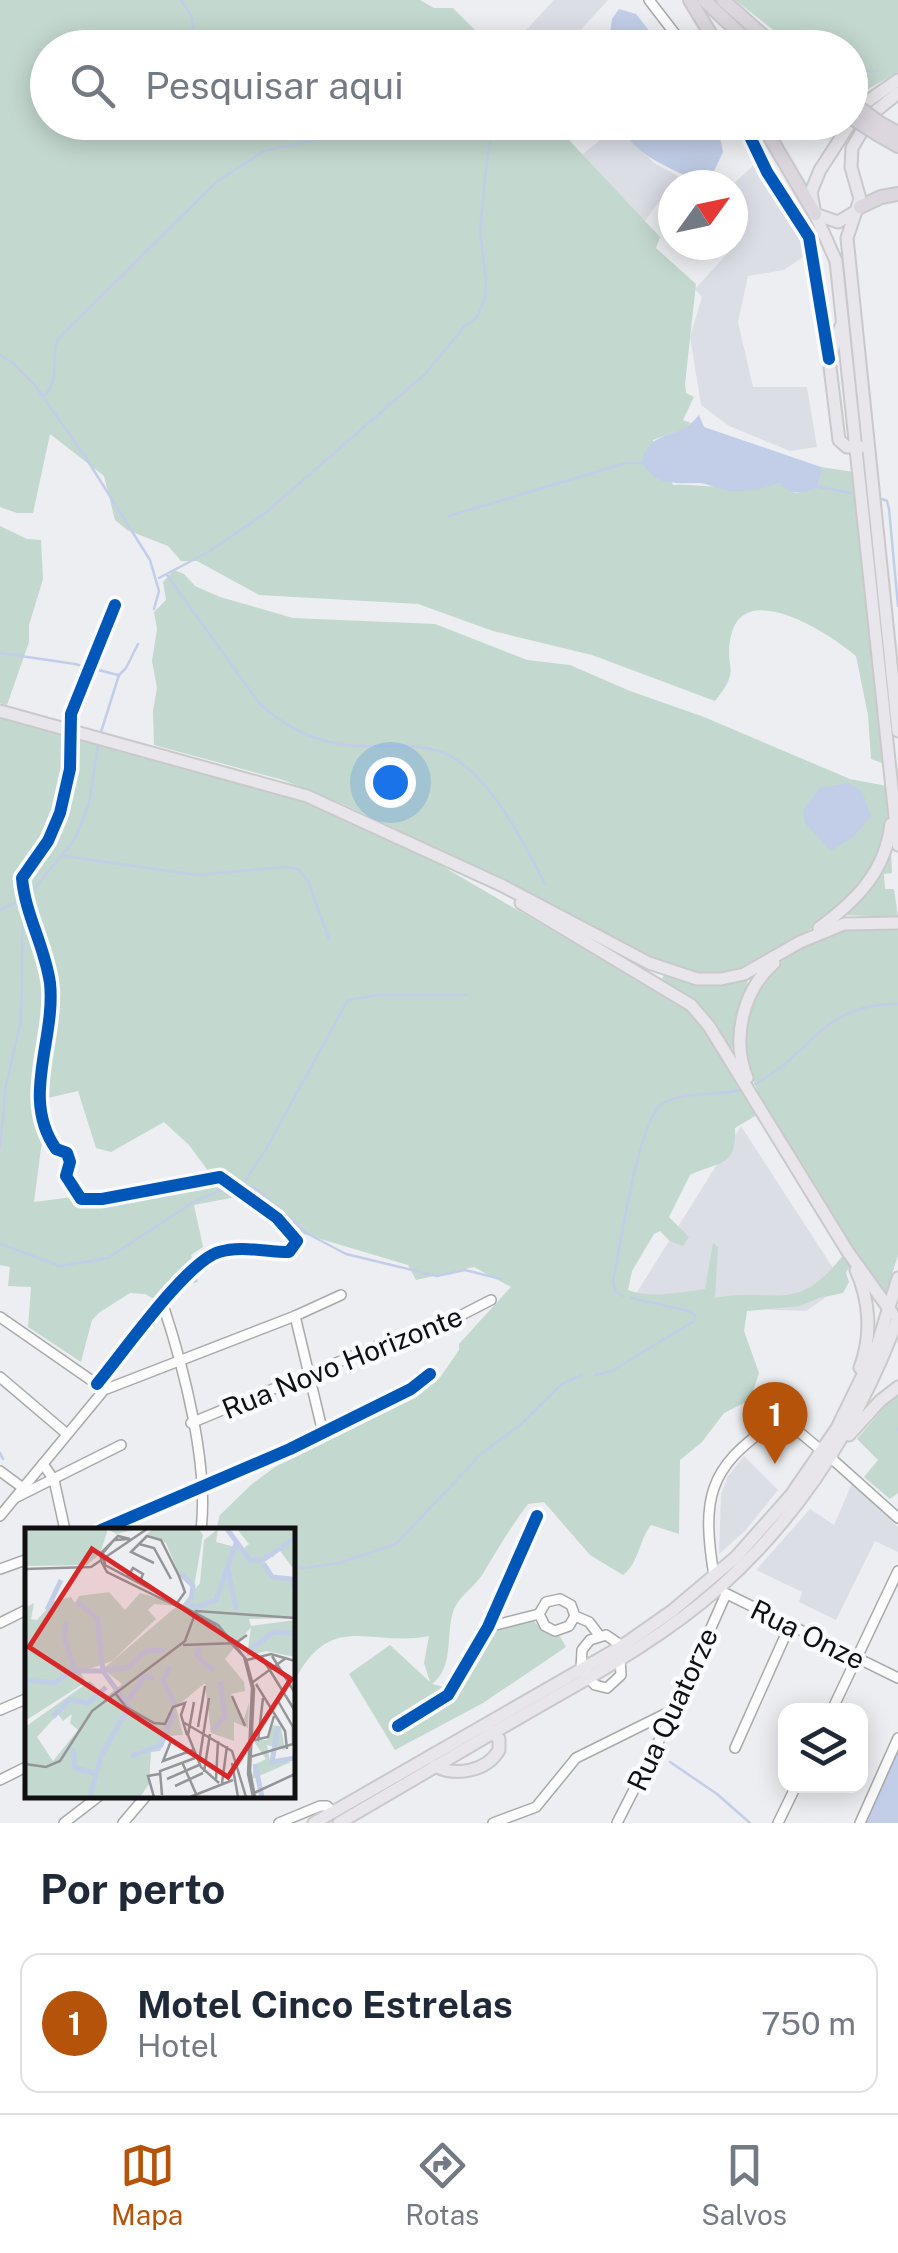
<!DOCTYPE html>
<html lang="pt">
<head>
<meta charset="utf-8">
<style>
  :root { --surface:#fff; --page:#f6f6f7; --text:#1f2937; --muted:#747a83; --line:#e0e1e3; --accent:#b45309 }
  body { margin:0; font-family:"Public Sans",sans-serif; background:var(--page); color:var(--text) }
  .controls { position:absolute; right:30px; bottom:30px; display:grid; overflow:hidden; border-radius:20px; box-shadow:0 5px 25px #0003 }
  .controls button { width:90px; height:90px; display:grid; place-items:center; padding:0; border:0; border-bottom:2px solid var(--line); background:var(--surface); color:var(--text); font:50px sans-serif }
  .compass { position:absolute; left:658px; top:170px; width:90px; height:90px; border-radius:50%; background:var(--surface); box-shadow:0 5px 25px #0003; rotate:57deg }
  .you { position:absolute; left:390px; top:782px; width:35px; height:35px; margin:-25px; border:8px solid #fff; border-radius:50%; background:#1a73e8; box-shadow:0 0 0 15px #1a73e833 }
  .badge { display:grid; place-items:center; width:65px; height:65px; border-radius:50%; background:var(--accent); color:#fff; font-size:32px; font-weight:700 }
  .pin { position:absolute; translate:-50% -82px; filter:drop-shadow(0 2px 5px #0008) }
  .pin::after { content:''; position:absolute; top:52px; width:35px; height:30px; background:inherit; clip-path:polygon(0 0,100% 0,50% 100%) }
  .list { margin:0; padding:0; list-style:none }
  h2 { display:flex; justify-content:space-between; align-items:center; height:130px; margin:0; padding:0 40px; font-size:42px }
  h2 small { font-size:32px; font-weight:400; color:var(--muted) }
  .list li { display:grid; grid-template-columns:65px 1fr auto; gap:30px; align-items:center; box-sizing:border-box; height:140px; margin:0 20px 20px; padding:0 20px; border:2px solid var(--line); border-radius:20px }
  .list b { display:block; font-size:38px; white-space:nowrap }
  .list p { margin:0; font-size:32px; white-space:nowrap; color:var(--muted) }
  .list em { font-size:32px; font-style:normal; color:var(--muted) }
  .icon { flex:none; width:55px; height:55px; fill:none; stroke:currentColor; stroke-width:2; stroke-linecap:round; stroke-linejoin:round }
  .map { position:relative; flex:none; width:898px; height:1823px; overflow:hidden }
  .search { position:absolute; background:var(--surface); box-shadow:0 5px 25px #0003; left:30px; right:30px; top:30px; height:110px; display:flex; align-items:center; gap:25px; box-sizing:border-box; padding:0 35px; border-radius:55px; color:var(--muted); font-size:38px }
  .sheet { height:290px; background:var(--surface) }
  nav { display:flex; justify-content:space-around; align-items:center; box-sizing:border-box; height:140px; border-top:2px solid var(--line); background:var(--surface); font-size:28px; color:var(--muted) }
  nav a { display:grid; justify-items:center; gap:5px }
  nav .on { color:var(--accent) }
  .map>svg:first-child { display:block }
  .built { fill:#dcdee6 }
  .green { fill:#c3d8ce; fill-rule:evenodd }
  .water { fill:#c2cee8 }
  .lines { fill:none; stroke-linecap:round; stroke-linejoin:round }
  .stream { stroke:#c2cee8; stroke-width:2.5 }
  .minor-casing { stroke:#a8a9ab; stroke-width:12 }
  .major-casing { stroke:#c9c9cb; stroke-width:15 }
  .highway-casing { stroke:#c9c9cb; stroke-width:16 }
  .minor { stroke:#fcfcfd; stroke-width:9 }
  .major { stroke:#e9e6eb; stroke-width:11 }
  .highway { stroke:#dcd6de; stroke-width:12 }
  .highway-bridge-casing { stroke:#c9c9cb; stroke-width:16; stroke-linecap:butt }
  .highway-bridge { stroke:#dcd6de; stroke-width:12 }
  .cycleway-casing { stroke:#fafbff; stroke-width:19 }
  .cycleway { stroke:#0057b8; stroke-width:12 }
  .labels { text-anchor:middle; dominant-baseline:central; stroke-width:9; stroke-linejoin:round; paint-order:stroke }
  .street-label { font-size:28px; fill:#101012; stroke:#fafbff }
  .inset-river { fill:none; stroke:#c2cee8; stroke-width:5 }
  .inset-road { fill:none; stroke:#959598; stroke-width:2.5 }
  .view { fill:#d62828; fill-opacity:0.15; stroke:#d62828; stroke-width:5 }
  .inset-edge { fill:none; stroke:#101012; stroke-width:5 }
</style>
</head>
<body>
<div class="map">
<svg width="898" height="1823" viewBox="0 0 898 1823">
  <rect width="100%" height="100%" fill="#edeef1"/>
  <g class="built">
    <path d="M554,0H608L565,47H524L516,41Z"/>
    <path d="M622,123L631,140L654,163L678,176L636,233L574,161Z"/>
    <path d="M754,165L809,253L784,270L748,276L738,322L753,387H807L817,447L790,451L729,426L701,405L690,337L702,297L695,289L738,242L733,238L732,185Z"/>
    <path d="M741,1126L844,1285L806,1311L629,1305Z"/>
    <path d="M744,1456L778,1490L745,1531L719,1554L721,1494L728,1476Z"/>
    <path d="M852,1483L898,1527V1552L875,1541L836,1620L799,1602L802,1592L756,1570L810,1509L834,1525Z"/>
  </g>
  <g class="green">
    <path d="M0,0H420L434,8H453L492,47L48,48V122L553,123L660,237L656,248L696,284L685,384L686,393L694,397L683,420L691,423L684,429L653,440L673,485C710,483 743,496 779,483L796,493L817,488L821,476V467L854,472L885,764L871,759L868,715L856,656C831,635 744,577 731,636C723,669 743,667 715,701L592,655L493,631L418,604L259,595L197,561H181L168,546L127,530L115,520L104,476L50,434L33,513H17L0,507Z"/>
    <path d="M735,0H898V72L863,92V82L851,76L850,48L795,47Z"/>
    <path d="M0,526L27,539L41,540L43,579L29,625V642L7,705L0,703Z"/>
    <path d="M174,570L184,574L195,586L220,597L293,618L435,624L527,660L570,665L630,691L704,717L850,779L887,786L890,803L881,855L845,905L759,965L707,977L670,968L495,876L345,805L283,780L154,745L153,711L157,688L152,661L157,629L154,612L166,600L163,582Z"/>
    <path d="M0,714L280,790L401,842L685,1008L706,1032L753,1106L755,1116L735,1128C737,1167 720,1161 690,1175L669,1217L689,1237L683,1246L670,1241L660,1231L654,1234L632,1271L628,1290C651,1299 681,1292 705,1289L713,1243L718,1247L715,1298C779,1286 795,1317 844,1254L851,1263L846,1273L849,1282L843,1293L819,1298L800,1306L747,1311L744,1331L759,1373L750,1400L724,1413L702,1442L680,1460L679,1534L651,1525C639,1540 639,1563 623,1575L590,1555L544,1502L528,1504C511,1527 498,1548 484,1572C476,1586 461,1594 454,1609C445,1632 455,1667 432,1684L453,1689L486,1631L532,1619L544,1632L559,1635L566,1647L483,1703L395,1750L349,1674L390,1645L430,1682L424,1663L429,1636C370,1648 330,1608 293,1684L292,1530H216L220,1515L252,1484L275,1467L413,1399L439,1379L459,1350V1344L511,1287L474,1267L416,1280L408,1265L297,1232L276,1213L236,1197L194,1205L203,1247L191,1255L198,1282L174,1286L163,1304L145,1294L130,1293L100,1312L92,1320L81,1362L28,1327L31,1287L8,1286L10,1267L0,1265ZM78,1091L96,1148L111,1152L164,1122L189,1145L214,1179L34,1202L43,1133L35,1101Z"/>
    <path d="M891,851L892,873L884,874L885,889H894L898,917L841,915L862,898Z"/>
    <path d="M859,926H898V1255L885,1296C856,1253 829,1210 803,1165C785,1136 760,1105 750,1071C726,990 787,942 859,926Z"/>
    <path d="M665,973L726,982L748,979L732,1050L698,1004L662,979Z"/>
    <path d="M898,1396V1493L890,1499L864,1477L878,1460L857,1439L886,1405Z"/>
  </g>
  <g class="water">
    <path d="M619,9L636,14L662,47H608L612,19Z"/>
    <path d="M620,123H717L723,152L714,171L691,178C663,165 632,153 620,123Z"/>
    <path d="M699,415L704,427L821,467V476L817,488C802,494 790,495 779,483C764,489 747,492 730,491C720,490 709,484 699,483C673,483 657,487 642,463C647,435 667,438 686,427C691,424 695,419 699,415Z"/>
    <path d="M848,783L862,791L871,817L853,837L831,851L805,823L803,811L820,788Z"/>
    <path d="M898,1751V1823H865L897,1752Z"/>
  </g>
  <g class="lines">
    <g class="stream">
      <path d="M181,0L192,17L195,48"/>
      <path d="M714,0L755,37"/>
      <path d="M850,71H877"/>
      <path d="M0,355L13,363L34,384L86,458L150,560L159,591L154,609"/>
      <path d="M45,395C61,378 50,358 58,339L216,182L264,151L326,138"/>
      <path d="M815,486L850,493"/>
      <path d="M882,499L887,501L889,509L898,606"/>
      <path d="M449,516L626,463H644"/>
      <path d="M167,575L259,703C288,730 324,746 364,746C389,747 417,743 441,752C487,768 524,843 545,884"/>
      <path d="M159,578L210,551L264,514L425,374L464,327L477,317L485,298L486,281L480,231L487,160L494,123"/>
      <path d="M0,653L75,664L118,675"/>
      <path d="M101,732L119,675L126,668L138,644"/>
      <path d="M64,856L197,875L284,867L298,869L308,881L329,939"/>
      <path d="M28,896L75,839L89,804L98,745"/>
      <path d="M0,910L21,900"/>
      <path d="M755,1084C814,1053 820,1004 898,1004"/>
      <path d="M0,1148L6,1085L21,1020L23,905"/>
      <path d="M245,1181L266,1149L348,1000L379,995H467"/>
      <path d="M236,1185L255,1188L308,1234L346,1254L437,1276L465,1270L501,1279"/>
      <path d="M0,1244L60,1266L108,1258L192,1203L228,1187"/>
      <path d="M623,1296L615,1291L613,1281C620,1248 639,1116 663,1103C685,1091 717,1096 741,1090"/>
      <path d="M595,1375L612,1371L694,1321L695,1315L689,1311L631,1298"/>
      <path d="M896,1429L898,1430"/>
      <path d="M0,1453L3,1459"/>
      <path d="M218,1528L223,1530"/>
      <path d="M292,1565L304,1568L339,1563L396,1544L482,1453L520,1425L562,1384L582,1375"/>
      <path d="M670,1762L717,1794L750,1823"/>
    </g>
    <defs>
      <g id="minor">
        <path d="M649,0L686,48"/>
        <path d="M743,122L767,172L809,237L828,356"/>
        <path d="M71,718L115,605"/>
        <path d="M71,739C71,773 66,810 49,840C41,854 28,865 22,880C26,918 49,953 50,992C52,1045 22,1101 56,1149L67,1153L70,1162L66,1176L81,1199H102L220,1177L277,1218L297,1241L289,1252C266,1252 241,1245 219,1252C186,1262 123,1353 97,1384"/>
        <path d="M163,1305C184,1368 209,1465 201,1530"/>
        <path d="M295,1316L323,1433"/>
        <path d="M0,1317L98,1385"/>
        <path d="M0,1377L67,1434"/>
        <path d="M191,1423L389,1341L450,1321L491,1300"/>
        <path d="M831,1458L898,1518"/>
        <path d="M43,1464L54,1480L65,1530"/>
        <path d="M0,1471L23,1488"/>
        <path d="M17,1497L121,1445"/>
        <path d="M0,1516L104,1390L295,1316L341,1295"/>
        <path d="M101,1530L290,1449L411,1389L430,1374"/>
        <path d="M0,1569L28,1559"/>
        <path d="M714,1576C702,1501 706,1468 773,1424L792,1426L822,1451"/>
        <path d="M725,1593L898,1678"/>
        <path d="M539,1614L545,1626L555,1631L569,1626L575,1616"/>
        <path d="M0,1623L28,1609"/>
        <path d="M488,1627L539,1614L546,1602L560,1599L571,1605L575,1616L589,1622L599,1635"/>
        <path d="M620,1659L621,1675L607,1688L595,1685L581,1669L582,1650L590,1640L606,1635L622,1646"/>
        <path d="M0,1710L28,1698"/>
        <path d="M832,1710L898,1571"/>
        <path d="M398,1726L448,1695L488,1627L537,1516"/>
        <path d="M735,1748L790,1625"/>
        <path d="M0,1780L28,1766"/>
        <path d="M64,1823L99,1796"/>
        <path d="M123,1823L146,1796"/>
        <path d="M279,1823L320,1806H327L333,1812"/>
        <path d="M493,1823L536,1807L576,1758L673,1710"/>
        <path d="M617,1823L675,1709L726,1594"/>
        <path d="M778,1823L796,1786"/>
        <path d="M860,1823L898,1738"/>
      </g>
      <g id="major">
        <path d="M898,80L862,105L820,170L811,192L815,214L836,261L898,845"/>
        <path d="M898,93L872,114L852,148L851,167L860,199L847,238L898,731"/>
        <path d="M815,214L838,222L855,212"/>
        <path d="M841,326L829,359L839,440L847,447H860"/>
        <path d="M0,711L307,796L503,886L649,963L697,979H721L744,974L800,942L844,924L898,923"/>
        <path d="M521,903L691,1005L709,1026L848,1252L892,1313"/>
        <path d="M819,928C857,900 885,872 891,824"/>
        <path d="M747,1078C731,1039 743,990 774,963"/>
        <path d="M856,1270C870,1301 872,1336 860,1368"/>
        <path d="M849,1435L880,1401L898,1387"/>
        <path d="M435,1766C456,1777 487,1771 499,1750V1739L491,1731"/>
        <path d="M314,1823L622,1646L672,1611L736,1557L791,1495L837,1428L877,1346L898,1278"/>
        <path d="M339,1823C404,1785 470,1746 536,1708C599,1672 665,1636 719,1588C802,1514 860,1420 898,1318"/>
      </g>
      <g id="highway">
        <path d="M690,0L719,48"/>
        <path d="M704,0L755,48"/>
        <path d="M723,0L777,48"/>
        <path d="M761,122L815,214"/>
        <path d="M880,123L898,133"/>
        <path d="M877,134L898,146"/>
        <path d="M860,207L881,197L898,194"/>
      </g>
    </defs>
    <use href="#minor" class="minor-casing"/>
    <use href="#major" class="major-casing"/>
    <use href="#highway" class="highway-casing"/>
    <use href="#minor" class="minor"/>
    <use href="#major" class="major"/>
    <use href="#highway" class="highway"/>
    <defs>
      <g id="highway-bridge">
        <path d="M850,101L880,123"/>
        <path d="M850,117L877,134"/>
      </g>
    </defs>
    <use href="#highway-bridge" class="highway-bridge-casing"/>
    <use href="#highway-bridge" class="highway-bridge"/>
    <defs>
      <g id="cycleway">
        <path d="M743,122L767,172L809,237L829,359"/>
        <path d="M97,1384C123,1353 186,1262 219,1252C241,1245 266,1252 289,1252L297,1241L277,1218L220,1177L102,1199H81L66,1176L70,1162L67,1153L56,1149C20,1098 56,1040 50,983C45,947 25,914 22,878L48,841L60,813L70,769L71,714L115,605"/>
        <path d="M101,1530L290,1449L411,1389L430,1374"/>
        <path d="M398,1726L448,1695L488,1627L537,1516"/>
      </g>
    </defs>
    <use href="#cycleway" class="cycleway-casing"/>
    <use href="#cycleway" class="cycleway"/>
  </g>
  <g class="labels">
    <g class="street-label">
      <text transform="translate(342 1362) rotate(-22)">Rua Novo Horizonte</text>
      <text transform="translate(808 1634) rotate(26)">Rua Onze</text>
      <text transform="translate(672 1709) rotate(-65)">Rua Quatorze</text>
    </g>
  </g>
  <g transform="translate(25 1528)">
    <rect width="270" height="270" fill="#edeef1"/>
    <path d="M0,1H97L99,2L112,1L91,6L83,1L75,26L62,37L0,38ZM128,1H174L178,7L169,59L154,46L141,15L122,6ZM212,1H270V43L253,20L248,30L246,24L238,30L247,48L270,50V90L224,91L226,98L270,92V129L241,123L222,128L226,99L200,131L219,154L220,163L206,166L219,191L224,174L223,200L209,194V213L186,205L180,155L151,179L158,207L142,208L135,223L126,224L124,256L115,269H0V199L65,153L81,169L97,156L78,141L152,78L129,76L123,82L131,91L87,133L55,144L61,154L0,193V80L9,75L6,91L12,92L29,73L46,69L50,75L54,68L84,64L100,82L115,65L157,77L175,55L179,12L193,1L191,14L210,19L212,13L218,21L224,16ZM33,186L38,193L47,186L45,195L53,202L28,233L12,209ZM248,197L256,199L260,222L242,217L245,233L266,234L227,251L229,237L241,231L228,212H242Z" fill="#c3d8ce" fill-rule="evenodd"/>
    <path class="inset-river" d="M202,1L225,32L237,33M238,32L270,10M239,36L247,49L267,51L270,62M203,42L211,82M156,46L168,58L166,72M52,74L72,90L78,143L104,179L76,228L65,269M161,74L171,79L191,72L212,13M22,82L36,52M42,94L39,109L50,143M174,119L172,128L189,143M223,123L249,104L270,105M145,139L138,152L150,177M80,142L102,140L121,123L139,122M0,152L30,155L46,143H77M103,172L120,148L129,150M28,189L44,172L63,175L81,159M253,198L247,234L270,230M187,203L200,188L195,153M48,220L50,240L69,245M106,228L136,217L149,185M230,236L237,269"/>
    <path class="inset-road" d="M114,16L129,20L146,51M129,35L106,24L122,8L136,12L154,48L160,64L152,75M0,41L66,39L122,1M103,48L108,40L118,46L114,56M158,117L211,115L222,107M236,128L270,183M247,128L270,165M222,132L246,126L270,133M228,154L261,130M231,156L260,203L262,221M90,165L101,179L129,195L140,196L148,179L160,175L156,187L162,207M207,168L220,198M169,174L163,207L176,239L194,255M158,194L207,223L221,269M173,199L180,158M229,212L243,209L249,188M146,213L138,233L168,222M233,213L238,170M225,229L268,216V199L253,173M157,234L172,268M174,234L184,170M207,235L213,269M0,236L21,239L35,233L67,183L160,113L171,83L270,90M179,244L185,206M142,251L174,237M191,251L193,213M197,255L202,218M150,258L178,245M229,265L270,246M137,267L135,243L170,230M129,269L123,248L134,246M165,269L208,252M228,269L223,246L227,160L219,129L188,96L82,44L76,33V25L93,8L105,11L89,12L78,25L80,37L193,97L221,131L229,161L225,243L230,269"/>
    <path class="view" d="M67,21L266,151L203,249L4,119Z"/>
    <rect width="270" height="270" class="inset-edge"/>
  </g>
</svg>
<div class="controls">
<button><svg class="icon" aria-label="layers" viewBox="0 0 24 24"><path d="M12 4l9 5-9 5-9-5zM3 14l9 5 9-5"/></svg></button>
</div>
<svg class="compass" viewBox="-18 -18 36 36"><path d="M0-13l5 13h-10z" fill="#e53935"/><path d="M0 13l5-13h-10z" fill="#747a83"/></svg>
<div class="you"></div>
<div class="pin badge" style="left:775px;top:1464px">1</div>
<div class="search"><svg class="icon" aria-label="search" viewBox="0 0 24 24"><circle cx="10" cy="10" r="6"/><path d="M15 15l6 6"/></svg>Pesquisar aqui</div>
</div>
<section class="sheet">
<h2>Por perto<small></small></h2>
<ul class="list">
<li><span class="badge">1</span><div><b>Motel Cinco Estrelas</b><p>Hotel</p></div><em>750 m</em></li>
</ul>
</section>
<nav>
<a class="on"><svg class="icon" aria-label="map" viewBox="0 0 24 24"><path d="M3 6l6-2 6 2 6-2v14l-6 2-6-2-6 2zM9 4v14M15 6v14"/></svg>Mapa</a>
<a><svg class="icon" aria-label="directions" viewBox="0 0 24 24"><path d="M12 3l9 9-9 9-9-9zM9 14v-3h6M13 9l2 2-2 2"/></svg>Rotas</a>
<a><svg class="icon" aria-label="saved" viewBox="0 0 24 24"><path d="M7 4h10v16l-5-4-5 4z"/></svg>Salvos</a>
</nav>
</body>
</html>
